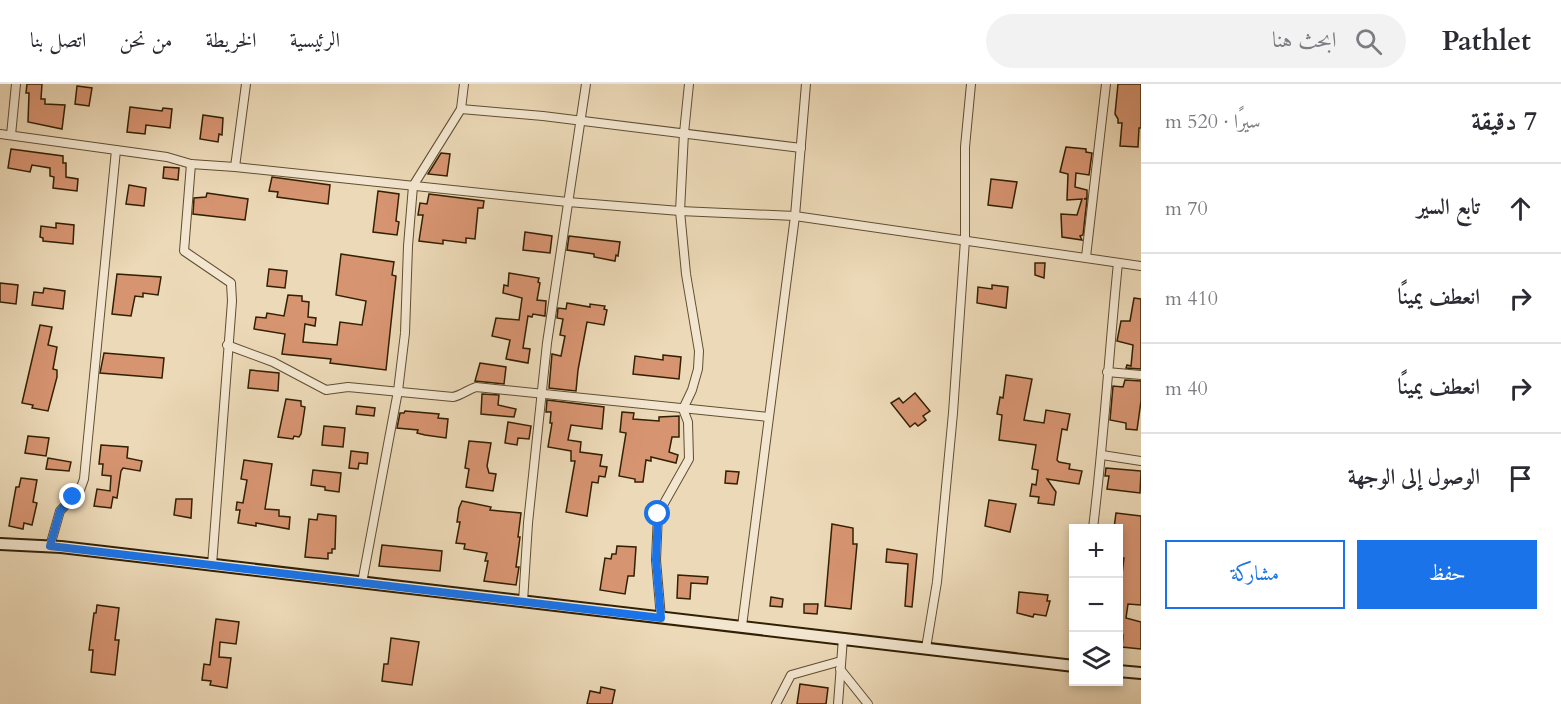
<!DOCTYPE html>
<html lang="ar">
<head>
<meta charset="utf-8">
<style>
  :root { --surface:#fff; --page:#f2f2f3; --text:#2b2b33; --muted:#7c7c81; --line:#e1e1e2; --accent:#1a73e8 }
  body { margin:0; font-family:Cardo,Amiri,serif; background:var(--page); color:var(--text); direction:rtl }
  .controls { position:absolute; right:18px; bottom:18px; display:grid; overflow:hidden; border-radius:0px; box-shadow:0 3px 9px #0003 }
  .controls button { width:54px; height:54px; display:grid; place-items:center; padding:0; border:0; border-bottom:2px solid var(--line); background:var(--surface); color:var(--text); font:30px sans-serif }
  .stop { position:absolute; width:18px; height:18px; margin:-14px; border:4px solid #1a73e8; border-radius:50%; background:#fff }
  .stop.end { background:#1a73e8; border-color:#fff; box-shadow:0 2px 6px #0008 }
  .list { margin:0; padding:0; list-style:none }
  h2 { display:flex; justify-content:space-between; align-items:center; height:78px; margin:0; padding:0 24px; font-size:26px }
  h2 small { font-size:20px; font-weight:400; color:var(--muted) }
  .list li { display:grid; grid-template-columns:39px 1fr auto; gap:18px; align-items:center; box-sizing:border-box; height:90px; padding:0 24px; border-top:2px solid var(--line) }
  .list b { display:block; font-size:22px; white-space:nowrap }
  .list em { font-size:20px; font-style:normal; color:var(--muted) }
  .actions { display:flex; gap:12px; padding:18px 24px }
  .actions a { flex:1; padding:14px 0; border:2px solid var(--accent); border-radius:0px; text-align:center; font-size:21px; color:var(--accent) }
  .actions .main { background:var(--accent); color:#fff }
  .icon { flex:none; width:33px; height:33px; fill:none; stroke:currentColor; stroke-width:2; stroke-linecap:round; stroke-linejoin:round }
  .map { position:relative; flex:none; width:1141px; height:620px; overflow:hidden; direction:ltr }
  header { display:flex; align-items:center; gap:36px; box-sizing:border-box; height:84px; padding:0 30px; background:var(--surface); border-bottom:2px solid var(--line) }
  header strong { font-size:28px }
  nav { display:flex; gap:33px; margin-inline-start:auto; font-size:21px }
  .search { width:420px; height:54px; background:var(--page); display:flex; align-items:center; gap:15px; box-sizing:border-box; padding:0 21px; border-radius:33px; color:var(--muted); font-size:22px }
  main { display:flex }
  aside { flex:1; background:var(--surface) }
  .map>svg:first-child { display:block }
  .building { fill:#d79471; stroke:#322003; stroke-width:1.5 }
  .lines { fill:none; stroke-linecap:round; stroke-linejoin:round }
  .street-casing { stroke:#604e30; stroke-width:10 }
  .secondary-casing { stroke:#322003; stroke-width:14 }
  .street { stroke:#f3e6d0; stroke-width:8 }
  .secondary { stroke:#f3e6d0; stroke-width:10 }
  .route { stroke:#1a73e8; stroke-width:8 }
</style>
</head>
<body>
<header>
<strong>Pathlet</strong>
<div class="search"><svg class="icon" aria-label="search" viewBox="0 0 24 24"><circle cx="10" cy="10" r="6"/><path d="M15 15l6 6"/></svg>ابحث هنا</div>
<nav><a>الرئيسية</a><a>الخريطة</a><a>من نحن</a><a>اتصل بنا</a></nav>
</header>
<main>
<aside>
<h2>7 دقيقة<small>سيرًا · 520 m</small></h2>
<ul class="list">
<li><svg class="icon" aria-label="ahead" viewBox="0 0 24 24"><path d="M12 20V5M6 11l6-6 6 6"/></svg><div><b>تابع السير</b></div><em>70 m</em></li>
<li><svg class="icon" aria-label="right" viewBox="0 0 24 24"><path d="M7 20v-9h11M14 6l5 5-5 5"/></svg><div><b>انعطف يمينًا</b></div><em>410 m</em></li>
<li><svg class="icon" aria-label="right" viewBox="0 0 24 24"><path d="M7 20v-9h11M14 6l5 5-5 5"/></svg><div><b>انعطف يمينًا</b></div><em>40 m</em></li>
<li><svg class="icon" aria-label="arrive" viewBox="0 0 24 24"><path d="M6 21V4h12l-3 4 3 4H6"/></svg><div><b>الوصول إلى الوجهة</b></div></li>
</ul>
<div class="actions"><a class="main">حفظ</a><a>مشاركة</a></div>
</aside>
<div class="map">
<svg width="1141" height="620" viewBox="0 0 1141 620">
  <rect width="100%" height="100%" fill="#ecd9b7"/>
  <filter id="stains"><feTurbulence type="fractalNoise" baseFrequency=".00333" numOctaves="4"/><feColorMatrix values="0 0 0 0 .2 0 0 0 0 .09 0 0 0 0 .02 0 0 0 .5 -.17"/></filter>
  <radialGradient id="worn" r=".72"><stop offset=".6" stop-color="#630" stop-opacity="0"/><stop offset="1" stop-color="#630" stop-opacity=".3"/></radialGradient>
  <g class="building">
    <path d="M27,0H42L41,15H45V20L65,21L62,45L28,38L29,9H26Z"/>
    <path d="M1118,0H1141V44H1139L1138,63L1120,62L1122,39H1118V35L1115,30Z"/>
    <path d="M77,2L92,4L89,22L75,20Z"/>
    <path d="M130,23L162,27L163,24L172,25L170,44L146,41L145,50L127,48Z"/>
    <path d="M203,31L223,34L222,51L219,50L218,58L200,55Z"/>
    <path d="M1066,63L1086,65V68L1092,69L1089,91L1076,89L1075,103L1087,106V114L1084,115H1087L1083,151L1080,152L1082,156L1062,153L1061,130L1077,131L1082,115L1067,116L1068,90L1060,88Z"/>
    <path d="M11,65L63,72V79H66V93L78,95L77,107L53,104L54,93L50,92V84L32,81L30,88L8,84Z"/>
    <path d="M441,69L450,70L447,92L428,90Z"/>
    <path d="M164,83L179,84L178,96L163,94Z"/>
    <path d="M272,93L330,101L328,120L277,113L278,108L269,107Z"/>
    <path d="M991,95L1017,98L1012,124L988,121Z"/>
    <path d="M129,101L146,104L144,122L126,120Z"/>
    <path d="M378,107L399,110L396,137L399,138L397,151L373,148Z"/>
    <path d="M207,109L248,115L245,136L193,130L194,114L206,113Z"/>
    <path d="M429,110L484,117L483,124H478L475,155L466,154V159L443,156V160L419,157L423,131H418L420,119L427,120Z"/>
    <path d="M56,139L74,141L73,160L43,157V154L40,153L41,142L56,144Z"/>
    <path d="M525,148L552,152L550,169L523,166Z"/>
    <path d="M569,152L620,158L618,172L616,171L615,177L594,173V170L567,166Z"/>
    <path d="M341,170L394,178L392,191L396,192L386,286L330,279L331,275L282,270L285,250L254,245L256,233L266,234L267,229L284,232L288,211L302,212V217L309,218L308,233L316,234L315,242L305,240L303,258L337,261L340,238L362,241L366,217L336,211Z"/>
    <path d="M1035,179H1045L1044,194L1035,191Z"/>
    <path d="M269,185L287,187L285,204L267,202Z"/>
    <path d="M509,189L539,194L538,198L540,199L537,216L546,217L545,232L533,230L532,233L528,232L523,264L530,265L528,279L506,275L510,256L492,252L496,234L519,236L522,214L503,209L504,201L508,202Z"/>
    <path d="M117,190L161,193L158,211L143,209V213L135,212L131,232L112,230Z"/>
    <path d="M0,199L18,201L16,220L0,218Z"/>
    <path d="M992,201L1008,203L1006,224L977,219L978,203L992,205Z"/>
    <path d="M44,204L65,207L63,225L32,221L34,208L43,209Z"/>
    <path d="M1134,214L1141,215V285L1126,284L1127,281L1131,282L1133,261L1117,257L1121,237H1130Z"/>
    <path d="M567,219L590,223V220L605,222L604,225L607,226L604,241L587,238L578,286L576,307L549,304L552,270L561,272L565,252L560,251L563,235L557,234L558,224L566,225Z"/>
    <path d="M40,241L52,243L48,261L57,263L53,285L57,286V293L48,327L32,324L33,321L22,319Z"/>
    <path d="M104,269L164,274L162,294L100,289Z"/>
    <path d="M663,271L681,273L679,295L633,290L635,272L663,276Z"/>
    <path d="M480,279L506,283L504,300L475,297Z"/>
    <path d="M250,286L279,289L278,307L248,304Z"/>
    <path d="M1006,291L1032,295L1024,336L1044,339L1046,326L1070,330L1067,346L1062,345L1057,376L1059,378L1070,380L1069,385L1082,387L1079,400L1047,395L1056,408L1054,421L1038,419L1039,413L1030,412L1032,400L1036,401L1038,386L1032,385L1036,361L999,356L1002,331L997,330L1000,313L1003,314Z"/>
    <path d="M1125,296L1141,297V317L1137,346L1126,345V339L1110,336L1113,302L1123,303Z"/>
    <path d="M915,309L930,327L923,332L926,336L918,342L915,339L910,343L891,319L899,314L903,319Z"/>
    <path d="M482,310L499,311L498,321L516,325L514,333L481,330Z"/>
    <path d="M286,315L301,317V322L305,323L301,350L299,353L294,352L293,355L278,353Z"/>
    <path d="M547,316L604,323L602,345L571,341L568,356L581,358L580,368L602,371L600,382L607,383L605,393L599,392L598,399L592,398L587,432L566,428L575,377H571V367L548,363L552,339H550L551,328H546Z"/>
    <path d="M357,322L375,324L374,332L356,330Z"/>
    <path d="M405,327L439,330L438,334L448,335L446,354L425,351L417,349L418,346L397,344L400,329H404Z"/>
    <path d="M622,328L634,329L633,335L659,337V333L679,332V353H672L669,368L678,371L676,379L651,373V377L646,376L643,398H635V395L619,392L626,349L620,348Z"/>
    <path d="M508,338L531,342L529,355L518,354L517,361L505,359Z"/>
    <path d="M324,342L345,344L343,363L322,361Z"/>
    <path d="M28,352L49,354L46,372L25,369Z"/>
    <path d="M469,357L491,359L487,382L489,389L496,390L493,407L466,403L469,385L465,384Z"/>
    <path d="M101,361L128,363L127,374L142,377L140,387L123,384L121,387L117,414L113,413L111,424L94,422L97,405L110,407L111,392L102,391L103,380H99Z"/>
    <path d="M351,367L368,369L367,380L359,379L358,385L349,384Z"/>
    <path d="M48,374L71,378L69,387L46,385Z"/>
    <path d="M244,376L272,380L265,425L279,426V432L290,433L289,445L256,439V442L238,439L240,426H236L237,418L243,419L247,396L241,395Z"/>
    <path d="M1106,384L1141,387L1140,409L1107,405L1109,392H1105Z"/>
    <path d="M313,386L341,389L339,408L325,406V403L311,401Z"/>
    <path d="M726,387L739,388L737,400L725,399Z"/>
    <path d="M21,394L37,396L33,418L37,419L32,441L24,439L23,445L9,442L16,403H19Z"/>
    <path d="M176,415H192L191,434L174,431Z"/>
    <path d="M989,416L1016,420L1010,448L985,442Z"/>
    <path d="M462,417L491,423L490,426L521,429L518,453H520L516,483H519L516,501L484,497L488,477H485L487,469L464,465L465,460L456,459L460,438H457L459,424Z"/>
    <path d="M1116,429L1141,432V521L1128,520L1126,534L1141,538V565L1122,563L1123,551L1119,550V514L1124,474H1119V444H1114Z"/>
    <path d="M318,430L336,432L335,465H332V469H328V475L305,473L309,435L317,436Z"/>
    <path d="M832,440L853,444V460H857L851,525L825,522Z"/>
    <path d="M382,461L442,467L440,487L379,482Z"/>
    <path d="M617,462L636,463L634,492H628L625,510L600,506L605,474L611,475L612,470H616Z"/>
    <path d="M887,465L917,470L912,523L905,522L908,480L886,478Z"/>
    <path d="M678,491L708,493L707,500L691,499L690,515L677,514Z"/>
    <path d="M1019,508L1048,511L1047,517H1050L1046,532L1034,530L1033,533L1017,529Z"/>
    <path d="M771,513L783,515L782,523L770,522Z"/>
    <path d="M804,520H818L817,530L804,529Z"/>
    <path d="M97,521L119,524L115,556H119L115,591L91,588L93,566H89L94,529H96Z"/>
    <path d="M216,535L239,538L236,560L220,558L219,573L231,574L227,604L210,601L211,597L202,596L204,580L210,581Z"/>
    <path d="M391,554L419,558L412,601L382,597L384,580H388Z"/>
    <path d="M800,600L828,604L826,620H797Z"/>
    <path d="M601,603L615,606L612,620H587L590,607L600,609Z"/>
  </g>
  <g class="lines">
    <defs>
      <g id="street">
        <path d="M461,25L543,32L801,64"/>
        <path d="M0,50L167,73L191,80L235,83L568,118L680,127L795,132L1141,182"/>
        <path d="M11,51L16,0"/>
        <path d="M191,80L184,167L231,199L232,217L212,481"/>
        <path d="M235,83L246,0"/>
        <path d="M1086,173L1106,0"/>
        <path d="M227,261L273,278L326,306L348,303L453,313C462,311 467,306 476,303L768,333"/>
        <path d="M1107,288L1141,291"/>
        <path d="M1102,371L1141,377"/>
        <path d="M1093,444C1104,356 1109,267 1118,179"/>
        <path d="M50,462L60,427L80,406L84,395L116,66"/>
        <path d="M362,499L398,307L405,249L408,162L413,102L461,25L464,0"/>
        <path d="M523,518L528,439L547,259L586,0"/>
        <path d="M661,534L656,476L658,430L689,375L688,338L683,325L692,306L698,285L699,267L686,190L680,127L684,49L689,0"/>
        <path d="M742,542L795,132L806,0"/>
        <path d="M926,564L937,498L953,329L965,156V63L971,0"/>
        <path d="M840,585L868,620"/>
        <path d="M776,620L791,591L841,577"/>
        <path d="M838,620L843,554"/>
      </g>
      <g id="secondary">
        <path d="M0,460L61,463L1074,582"/>
        <path d="M1118,587L1141,589"/>
      </g>
    </defs>
    <use href="#street" class="street-casing"/>
    <use href="#secondary" class="secondary-casing"/>
    <use href="#street" class="street"/>
    <use href="#secondary" class="secondary"/>
  </g>
  <g class="lines">
    <path class="route" d="M73,413L60,427L50,462L661,534L656,476L658,430"/>
  </g>
  <rect width="100%" height="100%" filter="url(#stains)"/>
  <rect width="100%" height="100%" fill="url(#worn)"/>
</svg>
<div class="controls">
<button>+</button>
<button>−</button>
<button><svg class="icon" aria-label="layers" viewBox="0 0 24 24"><path d="M12 4l9 5-9 5-9-5zM3 14l9 5 9-5"/></svg></button>
</div>
<div class="stop" style="left:658px;top:430px"></div>
<div class="stop end" style="left:73px;top:413px"></div>
</div>
</main>
</body>
</html>
